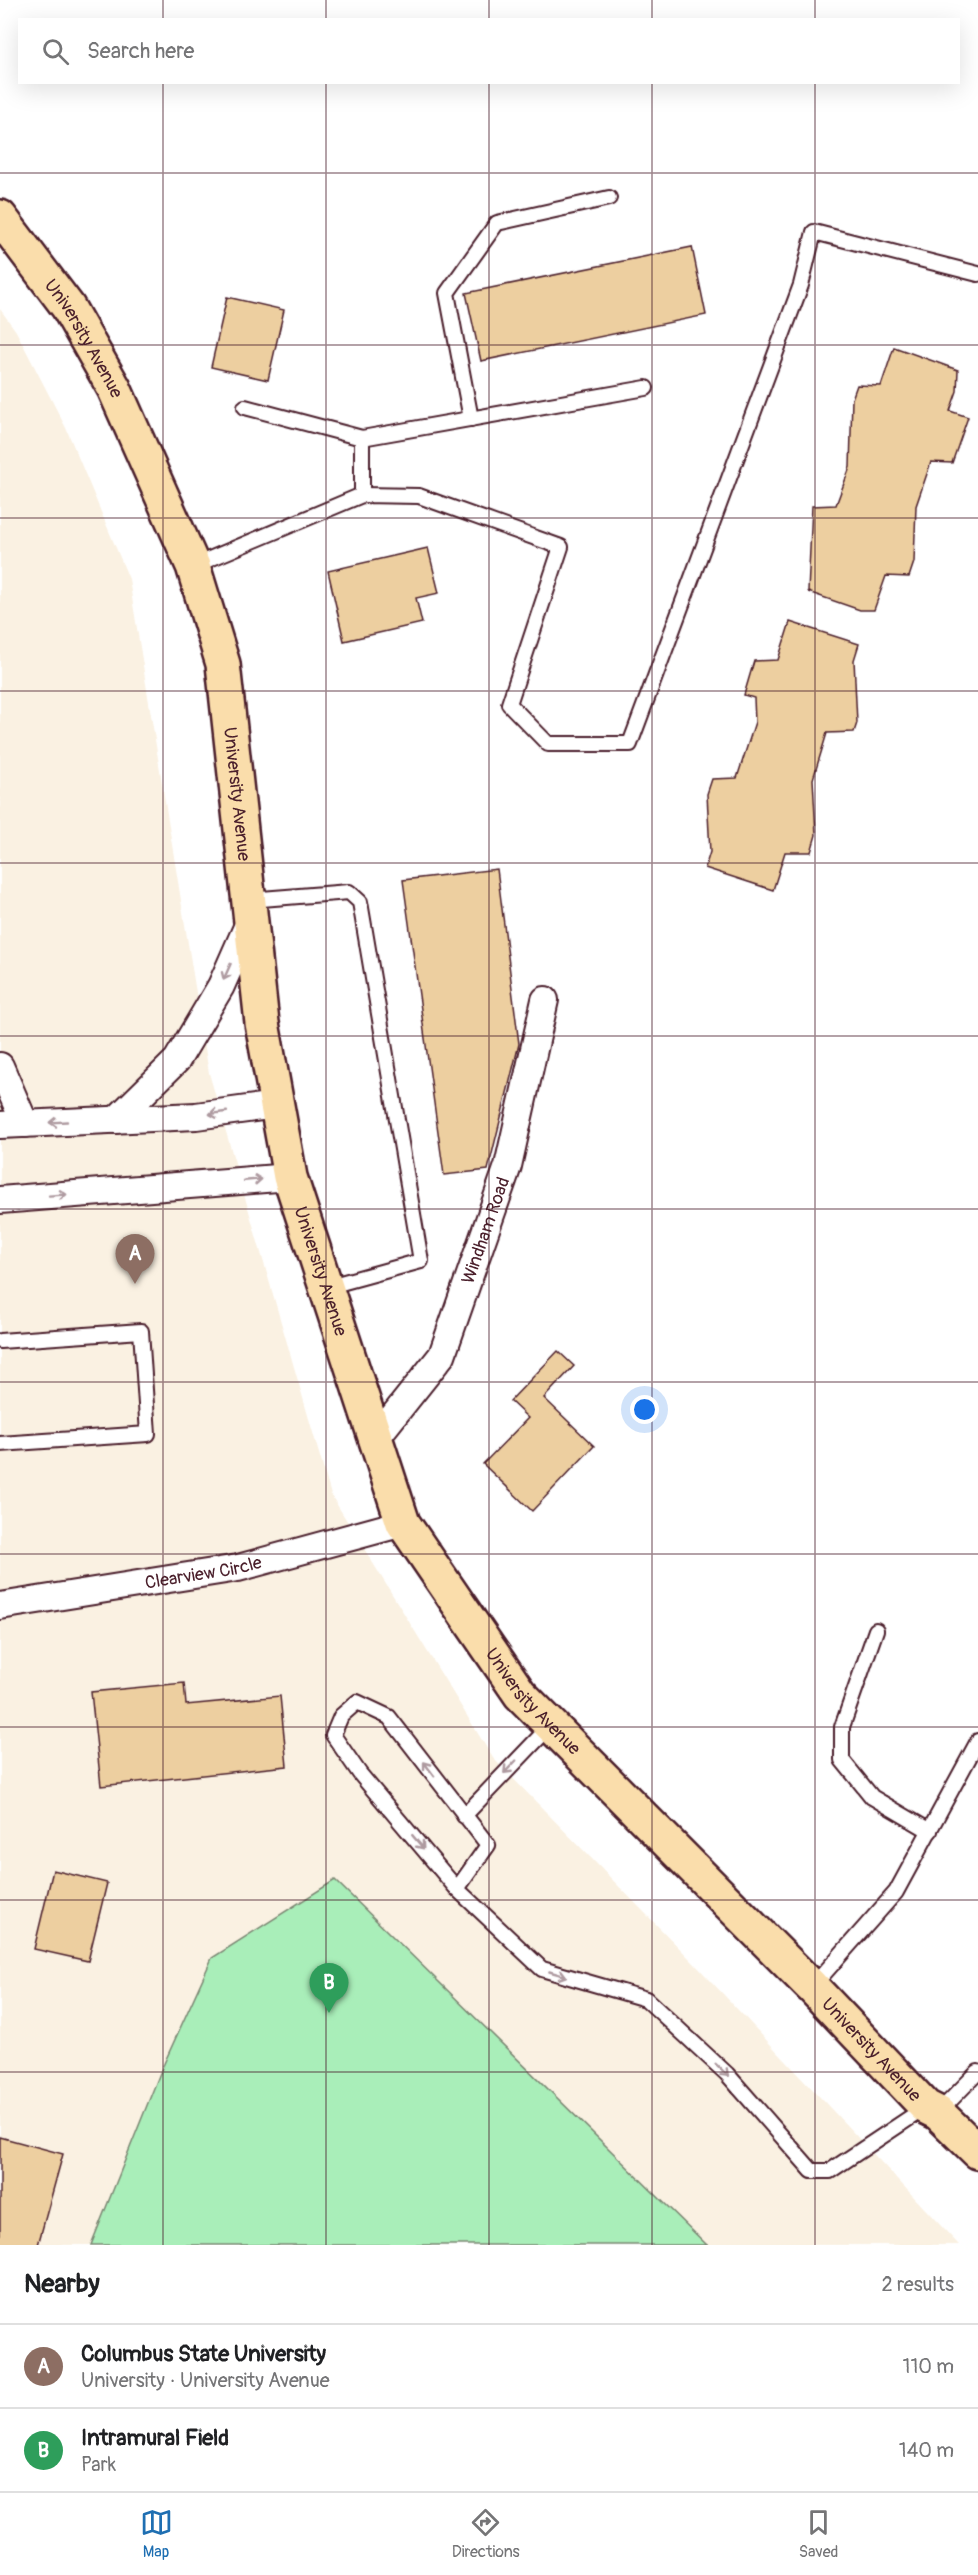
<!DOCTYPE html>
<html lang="en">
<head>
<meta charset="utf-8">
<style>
  :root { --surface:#fff; --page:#f6f6f6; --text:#202124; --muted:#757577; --line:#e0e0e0; --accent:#1f6fb2 }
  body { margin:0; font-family:Pangolin,sans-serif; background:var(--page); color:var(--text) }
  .you { position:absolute; left:645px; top:1410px; width:21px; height:21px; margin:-15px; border:4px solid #fff; border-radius:50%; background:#1a73e8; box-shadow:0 0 0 9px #1a73e833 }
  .badge { display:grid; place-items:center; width:39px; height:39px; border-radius:50%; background:var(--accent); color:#fff; font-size:20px; font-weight:700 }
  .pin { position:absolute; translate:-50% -50px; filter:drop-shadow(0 2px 3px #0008) }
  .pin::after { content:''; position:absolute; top:32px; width:21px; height:18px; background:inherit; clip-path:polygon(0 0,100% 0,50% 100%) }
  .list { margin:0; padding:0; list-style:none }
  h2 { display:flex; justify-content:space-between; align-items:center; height:78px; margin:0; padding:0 24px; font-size:26px }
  h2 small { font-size:20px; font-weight:400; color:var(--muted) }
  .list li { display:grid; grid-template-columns:39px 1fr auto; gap:18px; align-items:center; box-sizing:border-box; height:84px; padding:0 24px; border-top:2px solid var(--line) }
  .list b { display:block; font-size:22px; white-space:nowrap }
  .list p { margin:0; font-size:20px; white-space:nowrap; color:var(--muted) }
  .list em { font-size:20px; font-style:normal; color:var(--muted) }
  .icon { flex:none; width:33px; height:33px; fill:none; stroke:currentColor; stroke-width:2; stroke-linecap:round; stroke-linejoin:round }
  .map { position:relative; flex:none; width:978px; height:2245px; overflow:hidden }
  .search { position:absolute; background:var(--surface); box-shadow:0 6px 24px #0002; left:18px; right:18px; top:18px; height:66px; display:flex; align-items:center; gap:15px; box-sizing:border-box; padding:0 21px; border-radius:0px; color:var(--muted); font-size:22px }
  .sheet { height:246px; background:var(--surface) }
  nav { display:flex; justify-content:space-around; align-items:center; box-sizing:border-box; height:84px; border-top:2px solid var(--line); background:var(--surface); font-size:16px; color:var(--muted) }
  nav a { display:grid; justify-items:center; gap:3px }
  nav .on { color:var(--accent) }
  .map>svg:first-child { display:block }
  .built { fill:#faf1e2 }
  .green { fill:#a9eeb9; stroke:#7a8672; stroke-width:1.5 }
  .building { fill:#edcfa0; stroke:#4a1f2b; stroke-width:1.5 }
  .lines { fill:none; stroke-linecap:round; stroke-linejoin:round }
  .service-casing { stroke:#4a1f2b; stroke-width:18 }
  .minor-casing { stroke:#4a1f2b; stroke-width:30 }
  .primary-casing { stroke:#4a1f2b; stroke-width:38 }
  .service { stroke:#fff; stroke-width:14 }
  .minor { stroke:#fff; stroke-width:26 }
  .primary { stroke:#faddab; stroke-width:33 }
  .oneway { stroke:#ae9aa0 }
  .grid { fill:none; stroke:#4a1f2b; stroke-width:1.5; stroke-opacity:0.55 }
  .labels { text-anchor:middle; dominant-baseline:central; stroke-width:6; stroke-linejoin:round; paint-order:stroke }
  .street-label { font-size:18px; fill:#4a1f2b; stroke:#fff }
</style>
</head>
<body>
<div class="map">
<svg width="978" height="2245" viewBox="0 0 978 2245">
  <rect width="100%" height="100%" fill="#fff"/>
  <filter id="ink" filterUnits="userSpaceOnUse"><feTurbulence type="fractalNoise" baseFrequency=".0167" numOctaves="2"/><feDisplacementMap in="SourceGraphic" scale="12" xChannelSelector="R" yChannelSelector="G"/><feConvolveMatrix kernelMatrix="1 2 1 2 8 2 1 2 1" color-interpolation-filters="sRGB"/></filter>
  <g filter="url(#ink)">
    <path class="built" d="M0,309L16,331L66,428L129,579L209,1073L331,1495L493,1758L693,1962L959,2245H0Z"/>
    <path class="green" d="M335,1880L707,2245H708H91L162,2068L212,1958Z"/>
    <g class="building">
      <path d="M692,247L706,315L481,361L466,293Z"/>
      <path d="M227,297L284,310L268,380L211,367Z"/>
      <path d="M894,347L958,370L957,391L950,411L968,417L952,463L931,462L916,506L914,562L909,577L886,576L874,610H860L808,592L812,506L836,505L850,467L852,399L857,385L881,386Z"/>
      <path d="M428,548L439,593L416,598L422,623L344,641L328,571Z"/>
      <path d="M790,622L859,644L854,660L857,723L854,732L827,733L813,779L816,835L811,852H785L773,890L705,868L710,852L707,794L712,779L737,778L755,722L754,698L744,695L754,661L778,660Z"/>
      <path d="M497,869L519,1044L488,1170L444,1175L403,880Z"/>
      <path d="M558,1351L574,1366L544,1398L594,1446L532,1511L483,1464L528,1418L510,1401Z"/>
      <path d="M184,1683L186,1705L280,1696L287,1766L101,1786L91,1692Z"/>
      <path d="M53,1870L107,1883L88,1961L34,1949Z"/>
      <path d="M0,2137L63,2154L38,2245H0Z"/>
    </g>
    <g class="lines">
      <defs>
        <g id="service">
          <path d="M245,407L362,438V495"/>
          <path d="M471,419L447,293L497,223L609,198"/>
          <path d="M362,438L646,388"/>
          <path d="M193,566L362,495L419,496L561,547L509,704L548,744H630L801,285L814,232L978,274"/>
          <path d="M249,900L349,892L360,902L421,1261L326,1287"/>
          <path d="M0,1341L141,1331L148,1434L0,1444"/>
          <path d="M876,1630L842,1727V1760L872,1797L930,1831"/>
          <path d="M464,1816L551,1725"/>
          <path d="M457,1889L488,1845L389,1717L357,1702L341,1716L333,1735L360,1774L457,1889L542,1969L646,1999L727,2074L812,2171H830L926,2107"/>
          <path d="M812,1987L896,1892L978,1741"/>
          <path d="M938,2113L978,2072"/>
        </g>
        <g id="minor">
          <path d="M0,1066L25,1124"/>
          <path d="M116,1120L177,1060L221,986L251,918"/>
          <path d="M0,1125L196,1116L276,1105"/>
          <path d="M0,1200L290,1177"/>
          <path id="s1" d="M376,1438L442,1355L508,1166L545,1000"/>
          <path id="s2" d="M0,1606L238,1568L403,1523"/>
        </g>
        <g id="primary">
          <path id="s3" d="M0,217L68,307L114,388L193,566L223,664L262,1023L290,1177L403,1523L520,1694L812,1987L926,2107L938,2113L978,2152"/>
        </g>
      </defs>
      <use href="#service" class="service-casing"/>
      <use href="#minor" class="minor-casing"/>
      <use href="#primary" class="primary-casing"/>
      <use href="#service" class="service"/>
      <use href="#minor" class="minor"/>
      <use href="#primary" class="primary"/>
    </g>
    <defs><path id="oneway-shaft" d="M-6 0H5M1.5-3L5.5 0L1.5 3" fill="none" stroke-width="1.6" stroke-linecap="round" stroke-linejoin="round" transform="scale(1.5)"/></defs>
    <g class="oneway">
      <use href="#oneway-shaft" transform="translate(227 972) rotate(114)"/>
      <use href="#oneway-shaft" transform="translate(218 1113) rotate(172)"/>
      <use href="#oneway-shaft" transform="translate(58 1122) rotate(177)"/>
      <use href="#oneway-shaft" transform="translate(253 1180) rotate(-5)"/>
      <use href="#oneway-shaft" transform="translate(58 1195) rotate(-4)"/>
      <use href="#oneway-shaft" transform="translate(510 1767) rotate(134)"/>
      <use href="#oneway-shaft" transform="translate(429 1769) rotate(-127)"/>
      <use href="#oneway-shaft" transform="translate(418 1842) rotate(50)"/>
      <use href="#oneway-shaft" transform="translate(558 1974) rotate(16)"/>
      <use href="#oneway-shaft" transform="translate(722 2070) rotate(44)"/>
    </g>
  </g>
  <path class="grid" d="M163,0V20M326,0V20M489,0V20M652,0V20M815,0V20M163,82V2245M326,82V2245M489,82V2245M652,82V2245M815,82V2245M0,173H978M0,345H978M0,518H978M0,691H978M0,863H978M0,1036H978M0,1209H978M0,1382H978M0,1554H978M0,1727H978M0,1900H978M0,2072H978"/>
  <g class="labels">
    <g class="street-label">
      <text stroke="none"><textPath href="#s3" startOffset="148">University Avenue</textPath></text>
      <text stroke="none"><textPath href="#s3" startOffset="634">University Avenue</textPath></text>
      <text stroke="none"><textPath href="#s1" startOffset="238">Windham Road</textPath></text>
      <text stroke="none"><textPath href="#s3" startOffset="1120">University Avenue</textPath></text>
      <text stroke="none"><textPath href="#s2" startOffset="206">Clearview Circle</textPath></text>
      <text stroke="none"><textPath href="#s3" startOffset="1606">University Avenue</textPath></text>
      <text stroke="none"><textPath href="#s3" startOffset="2092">University Avenue</textPath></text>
    </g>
  </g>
</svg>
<div class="you"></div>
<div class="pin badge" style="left:135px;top:1284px;background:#8d6e63">A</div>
<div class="pin badge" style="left:329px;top:2013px;background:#2e9e5b">B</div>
<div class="search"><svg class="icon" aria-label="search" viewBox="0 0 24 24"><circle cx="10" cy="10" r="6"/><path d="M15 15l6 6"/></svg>Search here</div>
</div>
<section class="sheet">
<h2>Nearby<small>2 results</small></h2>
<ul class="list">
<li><span class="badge" style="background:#8d6e63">A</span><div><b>Columbus State University</b><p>University · University Avenue</p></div><em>110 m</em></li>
<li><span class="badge" style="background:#2e9e5b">B</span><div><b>Intramural Field</b><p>Park</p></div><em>140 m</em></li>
</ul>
</section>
<nav>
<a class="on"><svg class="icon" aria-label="map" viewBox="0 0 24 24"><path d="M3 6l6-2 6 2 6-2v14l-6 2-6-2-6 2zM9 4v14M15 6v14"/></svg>Map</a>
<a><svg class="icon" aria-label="directions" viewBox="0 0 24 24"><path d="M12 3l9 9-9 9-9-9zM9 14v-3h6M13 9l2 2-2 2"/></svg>Directions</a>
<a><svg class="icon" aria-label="saved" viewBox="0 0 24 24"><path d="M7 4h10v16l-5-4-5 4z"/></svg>Saved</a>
</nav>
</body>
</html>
